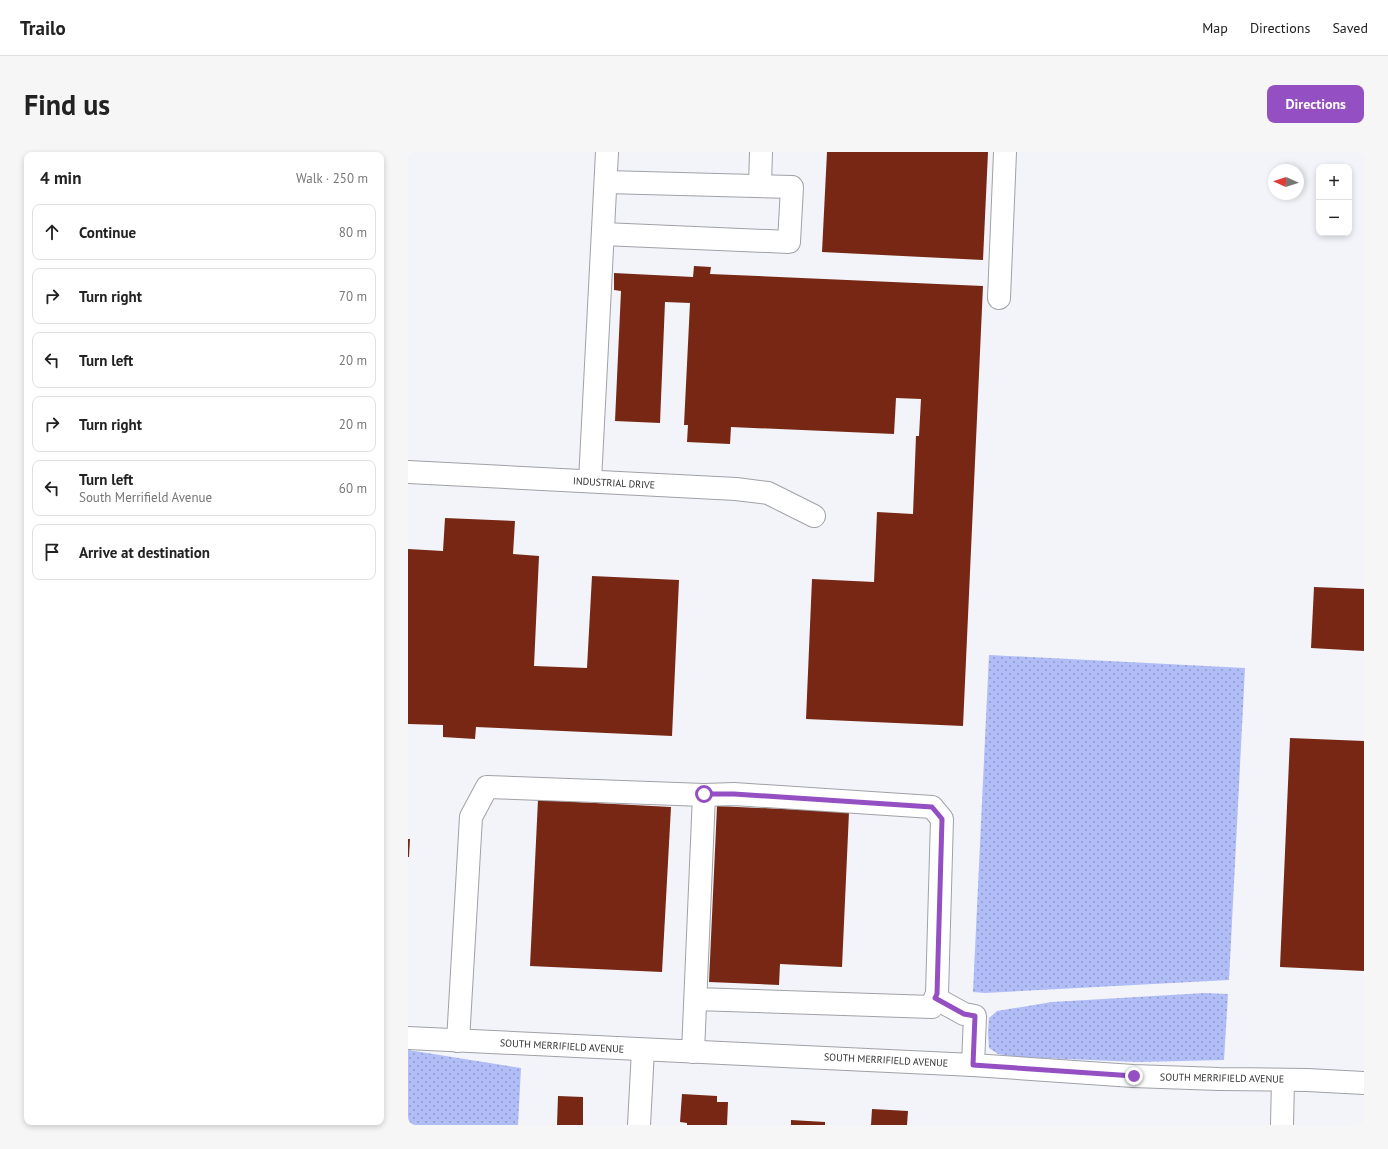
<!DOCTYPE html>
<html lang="en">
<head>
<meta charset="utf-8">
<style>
  :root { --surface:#fff; --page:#f6f6f6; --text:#222; --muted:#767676; --line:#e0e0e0; --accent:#944fc3 }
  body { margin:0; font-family:"PT Sans",sans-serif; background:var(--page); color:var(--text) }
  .controls { position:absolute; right:12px; top:12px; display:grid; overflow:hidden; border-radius:8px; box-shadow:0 2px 6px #0003 }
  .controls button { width:36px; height:36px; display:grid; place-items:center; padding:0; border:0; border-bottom:1px solid var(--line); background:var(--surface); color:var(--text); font:20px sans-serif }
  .compass { position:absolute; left:860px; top:12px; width:36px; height:36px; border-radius:50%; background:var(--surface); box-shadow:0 2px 6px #0003; rotate:273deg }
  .stop { position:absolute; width:12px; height:12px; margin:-9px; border:3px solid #944fc3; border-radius:50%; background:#fff }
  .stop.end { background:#944fc3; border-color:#fff; box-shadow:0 1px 4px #0008 }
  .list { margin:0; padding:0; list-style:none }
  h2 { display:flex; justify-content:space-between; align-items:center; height:52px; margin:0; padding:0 16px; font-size:17px }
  h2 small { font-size:13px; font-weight:400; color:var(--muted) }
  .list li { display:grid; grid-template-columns:26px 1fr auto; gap:12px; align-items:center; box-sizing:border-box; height:56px; margin:0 8px 8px; padding:0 8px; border:1px solid var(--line); border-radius:8px }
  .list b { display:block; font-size:15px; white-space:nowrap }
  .list p { margin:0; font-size:13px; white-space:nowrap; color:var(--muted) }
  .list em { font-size:13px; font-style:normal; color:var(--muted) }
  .icon { flex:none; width:22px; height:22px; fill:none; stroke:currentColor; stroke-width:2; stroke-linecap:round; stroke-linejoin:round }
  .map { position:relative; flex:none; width:956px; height:973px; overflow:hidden; border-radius:8px }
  header { display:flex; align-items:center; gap:24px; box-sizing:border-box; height:56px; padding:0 20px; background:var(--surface); border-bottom:1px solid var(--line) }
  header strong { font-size:19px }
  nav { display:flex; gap:22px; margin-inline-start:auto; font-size:14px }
  .intro { display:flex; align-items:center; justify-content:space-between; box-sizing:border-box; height:96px; padding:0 24px }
  h1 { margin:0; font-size:28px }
  .button { padding:10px 18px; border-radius:8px; background:var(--accent); color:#fff; font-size:14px; font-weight:700 }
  main { display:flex; gap:24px; padding:0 24px }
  aside { flex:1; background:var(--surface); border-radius:8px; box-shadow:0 2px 6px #0003 }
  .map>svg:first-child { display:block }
  .grass { fill:url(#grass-dots) }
  .building { fill:#772714 }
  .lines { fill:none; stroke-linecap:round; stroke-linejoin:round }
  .minor-casing { stroke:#a0a1a6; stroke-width:24 }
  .minor { stroke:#fff; stroke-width:22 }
  .route { stroke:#944fc3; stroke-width:5 }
  .labels { text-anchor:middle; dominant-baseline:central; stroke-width:4; stroke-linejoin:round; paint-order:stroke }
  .street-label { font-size:10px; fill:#2f2f31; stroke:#fff }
</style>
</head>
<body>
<header>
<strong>Trailo</strong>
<nav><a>Map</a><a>Directions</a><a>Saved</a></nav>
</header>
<div class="intro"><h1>Find us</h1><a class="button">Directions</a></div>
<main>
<aside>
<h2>4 min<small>Walk · 250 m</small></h2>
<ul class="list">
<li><svg class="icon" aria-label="ahead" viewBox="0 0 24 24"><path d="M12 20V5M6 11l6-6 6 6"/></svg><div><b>Continue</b></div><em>80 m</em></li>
<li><svg class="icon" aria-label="right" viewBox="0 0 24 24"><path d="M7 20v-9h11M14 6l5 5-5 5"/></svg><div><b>Turn right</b></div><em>70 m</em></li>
<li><svg class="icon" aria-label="left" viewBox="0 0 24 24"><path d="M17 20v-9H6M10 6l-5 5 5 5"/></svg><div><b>Turn left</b></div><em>20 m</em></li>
<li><svg class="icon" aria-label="right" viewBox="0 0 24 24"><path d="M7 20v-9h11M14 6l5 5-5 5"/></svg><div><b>Turn right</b></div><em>20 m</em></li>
<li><svg class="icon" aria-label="left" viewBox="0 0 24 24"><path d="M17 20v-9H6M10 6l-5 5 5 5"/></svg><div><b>Turn left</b><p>South Merrifield Avenue</p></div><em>60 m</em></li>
<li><svg class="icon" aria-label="arrive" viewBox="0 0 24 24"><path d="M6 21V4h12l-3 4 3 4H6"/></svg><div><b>Arrive at destination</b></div></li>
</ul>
</aside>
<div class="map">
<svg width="956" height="973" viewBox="0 0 956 973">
  <defs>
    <pattern id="grass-dots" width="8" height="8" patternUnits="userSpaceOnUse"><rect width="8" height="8" fill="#b1bdf6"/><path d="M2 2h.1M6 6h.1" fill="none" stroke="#909ac8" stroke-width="1.8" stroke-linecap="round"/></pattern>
  </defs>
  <rect width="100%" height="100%" fill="#f2f4f9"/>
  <g class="grass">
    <path d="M581,503L837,516L821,828L577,841L565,840Z"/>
    <path d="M797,841L820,842L816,908L730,910L609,905L590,902L581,896L580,880L581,866L589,859L644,850Z"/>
    <path d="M0,898L113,916L110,973H0Z"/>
  </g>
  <g class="building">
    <path d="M419,0H580L575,108L414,100Z"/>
    <path d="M286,114L303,115L302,122L575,134L555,574L398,567L404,427L466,430L469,360L505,362L508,284H511L513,247L488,246L486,282L323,275L322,292L279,290L280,273H276L282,151L257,150L252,271L207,269L213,139L206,138V121L285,125Z"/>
    <path d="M37,366L107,369L105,402L131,404L126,514L179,516L184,424L271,428L264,584L68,575L67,587L35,585V573L0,572V397L35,399Z"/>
    <path d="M906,435L956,437V499L903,496Z"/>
    <path d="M882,586L956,589V819L872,815Z"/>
    <path d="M130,648L263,655L254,820L122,814Z"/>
    <path d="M309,654L441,660L434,815L372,812L371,833L301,830Z"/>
    <path d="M0,687H2L1,705H0Z"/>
    <path d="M274,942L309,944V950H320L319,973H279V971L272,970Z"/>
    <path d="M150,944L175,945V973H149Z"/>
    <path d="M464,957L500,959L499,973H463Z"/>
    <path d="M383,968L417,970V973H383Z"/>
  </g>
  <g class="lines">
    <defs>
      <g id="minor">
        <path d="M352,33L353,0"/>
        <path d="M195,82L381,90L384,35L198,30"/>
        <path d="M591,146L597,0"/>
        <path d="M0,320L328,337L360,341L406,364"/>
        <path d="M182,329L199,0"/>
        <path d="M527,846L556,862L567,864L565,913"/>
        <path d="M0,886L565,913L725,924L811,927L899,928L956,931"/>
        <path d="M50,889L63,665L79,635L296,643"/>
        <path d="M285,900L296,643L326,642L524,655L534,667L529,842L524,855L288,847"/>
        <path d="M231,973L235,898"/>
        <path d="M874,973L875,928"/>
      </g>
    </defs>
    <use href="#minor" class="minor-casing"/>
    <use href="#minor" class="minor"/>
  </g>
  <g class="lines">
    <path class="route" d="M296,642H326L524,655L534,667L529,842L527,846L556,862L567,864L565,913L726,924"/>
  </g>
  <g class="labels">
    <g class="street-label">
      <text transform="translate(206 331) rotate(3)">INDUSTRIAL DRIVE</text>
      <text transform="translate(154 894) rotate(3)">SOUTH MERRIFIELD AVENUE</text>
      <text transform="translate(478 908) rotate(3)">SOUTH MERRIFIELD AVENUE</text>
      <text transform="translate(814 926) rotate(1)">SOUTH MERRIFIELD AVENUE</text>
    </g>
  </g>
</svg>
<div class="controls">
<button>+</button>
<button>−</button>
</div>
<svg class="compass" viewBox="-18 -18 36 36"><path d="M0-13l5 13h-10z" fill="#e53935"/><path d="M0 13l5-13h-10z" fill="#767676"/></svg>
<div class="stop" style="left:296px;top:642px"></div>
<div class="stop end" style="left:726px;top:924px"></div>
</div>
</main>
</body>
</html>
